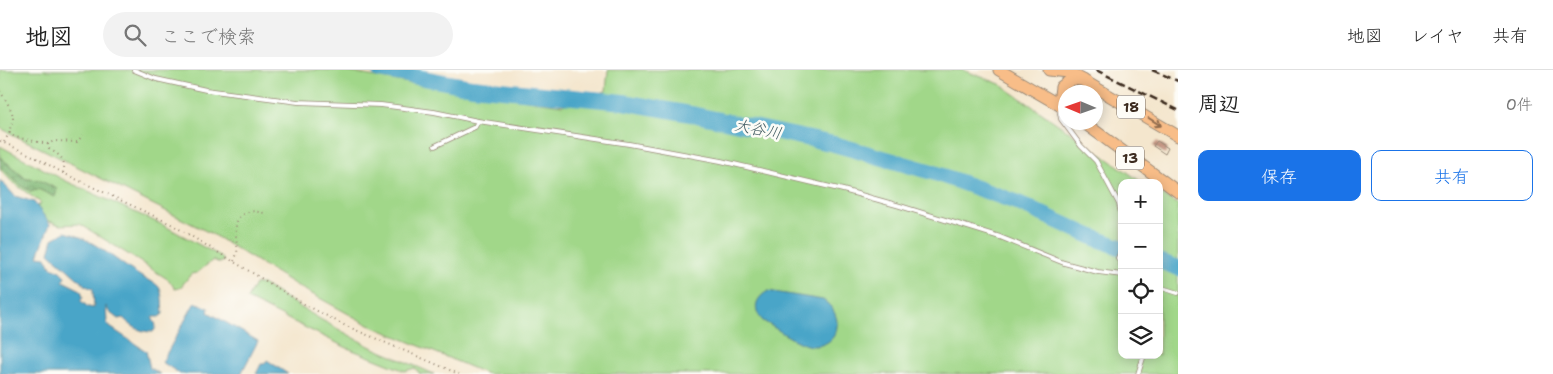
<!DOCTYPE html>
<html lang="ja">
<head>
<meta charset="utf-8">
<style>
  :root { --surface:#fff; --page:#f2f2f2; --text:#222; --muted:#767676; --line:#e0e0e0; --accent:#1a73e8 }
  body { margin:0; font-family:"Shantell Sans","Klee One",sans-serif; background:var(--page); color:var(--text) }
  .controls { position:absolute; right:15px; bottom:15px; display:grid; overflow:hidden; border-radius:10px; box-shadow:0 2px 12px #0003 }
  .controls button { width:45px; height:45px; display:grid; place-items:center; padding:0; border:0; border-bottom:1px solid var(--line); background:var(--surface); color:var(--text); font:25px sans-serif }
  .compass { position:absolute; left:1058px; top:15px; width:45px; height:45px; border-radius:50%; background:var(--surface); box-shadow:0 2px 12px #0003; rotate:272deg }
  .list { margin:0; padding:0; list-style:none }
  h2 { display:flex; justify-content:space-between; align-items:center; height:65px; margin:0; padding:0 20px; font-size:21px }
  h2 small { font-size:16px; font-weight:400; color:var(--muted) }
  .actions { display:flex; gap:10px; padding:15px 20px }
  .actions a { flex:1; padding:11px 0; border:1px solid var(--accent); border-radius:10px; text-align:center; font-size:18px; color:var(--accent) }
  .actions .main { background:var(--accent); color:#fff }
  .icon { flex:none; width:28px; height:28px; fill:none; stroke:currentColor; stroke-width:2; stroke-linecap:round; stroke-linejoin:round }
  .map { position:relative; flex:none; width:1178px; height:304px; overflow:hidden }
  header { display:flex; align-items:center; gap:30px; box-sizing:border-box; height:70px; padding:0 25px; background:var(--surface); border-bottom:1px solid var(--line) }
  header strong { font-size:24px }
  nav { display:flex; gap:28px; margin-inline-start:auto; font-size:18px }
  .search { width:350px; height:45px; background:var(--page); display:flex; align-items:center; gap:12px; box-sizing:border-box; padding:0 18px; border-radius:28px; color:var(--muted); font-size:19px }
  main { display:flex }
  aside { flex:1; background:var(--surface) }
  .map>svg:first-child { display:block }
  .grass { fill:#a1d789; stroke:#6e8054 }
  .forest { fill:url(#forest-crowns); stroke:#5e714a }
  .water { fill:#4aa5c8; stroke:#426873 }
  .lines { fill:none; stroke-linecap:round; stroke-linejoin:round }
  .river { stroke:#4aa5c8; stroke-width:16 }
  .building { fill:url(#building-back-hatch) }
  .service-casing { stroke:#988876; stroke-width:5.5 }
  .primary-casing { stroke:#988876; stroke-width:13 }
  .path { stroke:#988876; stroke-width:2; stroke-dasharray:1 4; stroke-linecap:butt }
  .service { stroke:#fff; stroke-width:4 }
  .primary { stroke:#f8bd88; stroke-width:11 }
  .rail { stroke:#3b2a1e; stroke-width:2.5; stroke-dasharray:8 4; stroke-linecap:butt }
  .oneway { stroke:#906c4e }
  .labels { text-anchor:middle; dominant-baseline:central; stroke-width:5; stroke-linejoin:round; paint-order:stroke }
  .shield { fill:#fdfcf7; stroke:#75695f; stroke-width:1 }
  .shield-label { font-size:14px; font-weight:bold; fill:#3b2a1e }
  .water-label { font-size:16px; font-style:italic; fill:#415b62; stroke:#fdfcf7 }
</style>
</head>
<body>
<header>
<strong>地図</strong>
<div class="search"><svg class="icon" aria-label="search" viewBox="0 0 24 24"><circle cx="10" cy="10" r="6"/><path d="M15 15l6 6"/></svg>ここで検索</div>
<nav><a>地図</a><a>レイヤ</a><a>共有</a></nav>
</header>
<main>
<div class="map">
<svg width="1178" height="304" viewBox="0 0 1178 304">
  <defs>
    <pattern id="forest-crowns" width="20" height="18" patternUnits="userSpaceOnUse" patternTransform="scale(1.25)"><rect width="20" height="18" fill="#80b875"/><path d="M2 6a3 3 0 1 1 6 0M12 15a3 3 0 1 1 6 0" fill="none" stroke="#6a965f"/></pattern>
    <pattern id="building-back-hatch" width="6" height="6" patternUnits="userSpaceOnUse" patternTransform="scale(1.25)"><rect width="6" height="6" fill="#c89986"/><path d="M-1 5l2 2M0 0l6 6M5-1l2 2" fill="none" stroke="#a47d6d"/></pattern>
  </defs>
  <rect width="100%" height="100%" fill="#fdfcf7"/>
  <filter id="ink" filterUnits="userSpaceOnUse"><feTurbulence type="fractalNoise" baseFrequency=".02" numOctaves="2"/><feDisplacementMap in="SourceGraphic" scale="10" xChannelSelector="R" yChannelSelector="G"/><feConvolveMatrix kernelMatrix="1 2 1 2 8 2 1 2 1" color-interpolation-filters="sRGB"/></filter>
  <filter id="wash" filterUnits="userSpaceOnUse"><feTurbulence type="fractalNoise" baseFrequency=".0096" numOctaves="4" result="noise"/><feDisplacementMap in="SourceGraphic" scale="20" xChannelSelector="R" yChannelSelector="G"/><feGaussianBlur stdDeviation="1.12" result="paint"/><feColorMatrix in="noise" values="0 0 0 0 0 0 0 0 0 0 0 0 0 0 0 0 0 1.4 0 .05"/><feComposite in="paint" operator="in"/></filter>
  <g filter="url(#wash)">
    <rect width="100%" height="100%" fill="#f4e6cd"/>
    <g class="grass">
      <path d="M0,0H338L408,13L562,35L606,21L608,0H963L1000,14L1143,113H1122V285H1159V123L1178,134V304H487L369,255L301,218L212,164L0,58Z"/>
      <path d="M0,76L66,111L163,155L220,186L224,191L220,193L213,190L197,203L191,204L180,218L175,219L169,210L80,154L60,155L44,149L36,138L41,133L12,112L0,99V96L20,115L30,121L38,119L55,126L39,110L26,109L0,87Z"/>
      <path d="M255,214H262L320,249L369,276L434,304H420L415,298L405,301L345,277L247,229Z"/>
    </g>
    <path class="forest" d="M0,87L26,109L39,110L57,119L55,127L38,119L30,121L20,115L0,96Z"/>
    <g class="water">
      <path d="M0,110L15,126L34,132L50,154L38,186L46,187L51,197L59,200L65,206L63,211L81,220L83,227L80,230L88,237L94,238L93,219L86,216L49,183L53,169L65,162C95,169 117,192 142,207C148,211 154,211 159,217C163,223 162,236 163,244L159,247H152C154,253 159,255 153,262C140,262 132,257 123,248L118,249L109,242L106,236L107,253L110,257L146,281L150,298L160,304H0Z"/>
      <path d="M768,221L823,230C846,245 840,277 812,276C798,275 776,258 763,251C753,240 754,229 768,221Z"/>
      <path d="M195,232L209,238L208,242L258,271L241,304H180L162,292Z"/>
      <path d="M267,290L288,304H256L261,294H264Z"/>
    </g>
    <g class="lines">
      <g class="river">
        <path d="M379,0L472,17L623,32L696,45L834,74L932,102L1016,132L1090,166L1122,178"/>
        <path d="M1159,191L1178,198"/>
      </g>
    </g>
    <g id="blocks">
      <path class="building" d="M1157,71L1168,78L1165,84L1153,76Z"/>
    </g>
  </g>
  <g filter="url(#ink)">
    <use href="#blocks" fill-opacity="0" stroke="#988876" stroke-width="1"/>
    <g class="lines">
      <defs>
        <g id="service">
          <path d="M134,0L156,9L206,20L298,32L381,35L434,42L478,51L629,74L721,91L843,120L900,136L1000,167L1064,193L1098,202L1122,205"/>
          <path d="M1059,38L1061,49L1081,76L1096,91L1119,134L1122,149"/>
          <path d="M435,76L475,57L478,51"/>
          <path d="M1122,178L1118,188L1122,197"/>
          <path d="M1159,217L1178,223"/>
          <path d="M1138,304L1144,285"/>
        </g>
        <g id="primary">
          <path d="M999,0L1066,39"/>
          <path d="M1049,0L1069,2L1178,66"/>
          <path d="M1059,33L1061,17L1072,9L1083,10"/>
          <path d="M1083,52L1178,122"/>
        </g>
      </defs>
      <use href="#service" class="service-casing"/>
      <use href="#primary" class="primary-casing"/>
      <g class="path">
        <path d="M0,21C4,28 13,40 13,48C12,54 9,58 10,64L15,67L48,74L54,71L77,72L83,65"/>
        <path d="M0,71L33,86L63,103L171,154L304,234L344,255L459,304"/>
        <path d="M4,72L10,62"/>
        <path d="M48,74L49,79C60,85 67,90 63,103"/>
        <path d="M234,191C235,189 236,186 237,184C239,171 228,147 248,142C253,140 262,143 267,143"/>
      </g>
      <use href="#service" class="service"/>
      <use href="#primary" class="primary"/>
      <g class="rail">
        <path d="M1096,0L1178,40"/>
        <path d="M1152,0L1178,11"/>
      </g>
    </g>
    <defs><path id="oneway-shaft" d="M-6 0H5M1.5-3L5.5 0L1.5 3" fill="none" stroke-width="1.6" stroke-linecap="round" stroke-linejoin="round" transform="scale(1.25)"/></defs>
    <use class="oneway" href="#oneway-shaft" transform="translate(1155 52) rotate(32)"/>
  </g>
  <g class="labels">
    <g class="shield">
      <rect x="1117" y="25.5" width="28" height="23" rx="4"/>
      <rect x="1116" y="76.5" width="28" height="23" rx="4"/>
    </g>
    <g class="shield-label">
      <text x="1131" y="37">18</text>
      <text x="1130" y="88">13</text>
    </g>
    <g class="water-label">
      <text transform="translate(758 59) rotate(11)">大谷川</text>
    </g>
  </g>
</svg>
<div class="controls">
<button>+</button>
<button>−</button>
<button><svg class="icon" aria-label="locate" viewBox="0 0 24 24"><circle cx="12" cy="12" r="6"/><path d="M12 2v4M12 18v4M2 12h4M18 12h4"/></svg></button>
<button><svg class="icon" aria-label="layers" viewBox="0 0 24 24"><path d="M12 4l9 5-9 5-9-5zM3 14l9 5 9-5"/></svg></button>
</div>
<svg class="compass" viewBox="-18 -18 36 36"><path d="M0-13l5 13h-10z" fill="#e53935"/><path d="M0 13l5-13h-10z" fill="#767676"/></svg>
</div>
<aside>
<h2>周辺<small>0件</small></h2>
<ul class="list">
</ul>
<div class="actions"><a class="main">保存</a><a>共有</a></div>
</aside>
</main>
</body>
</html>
